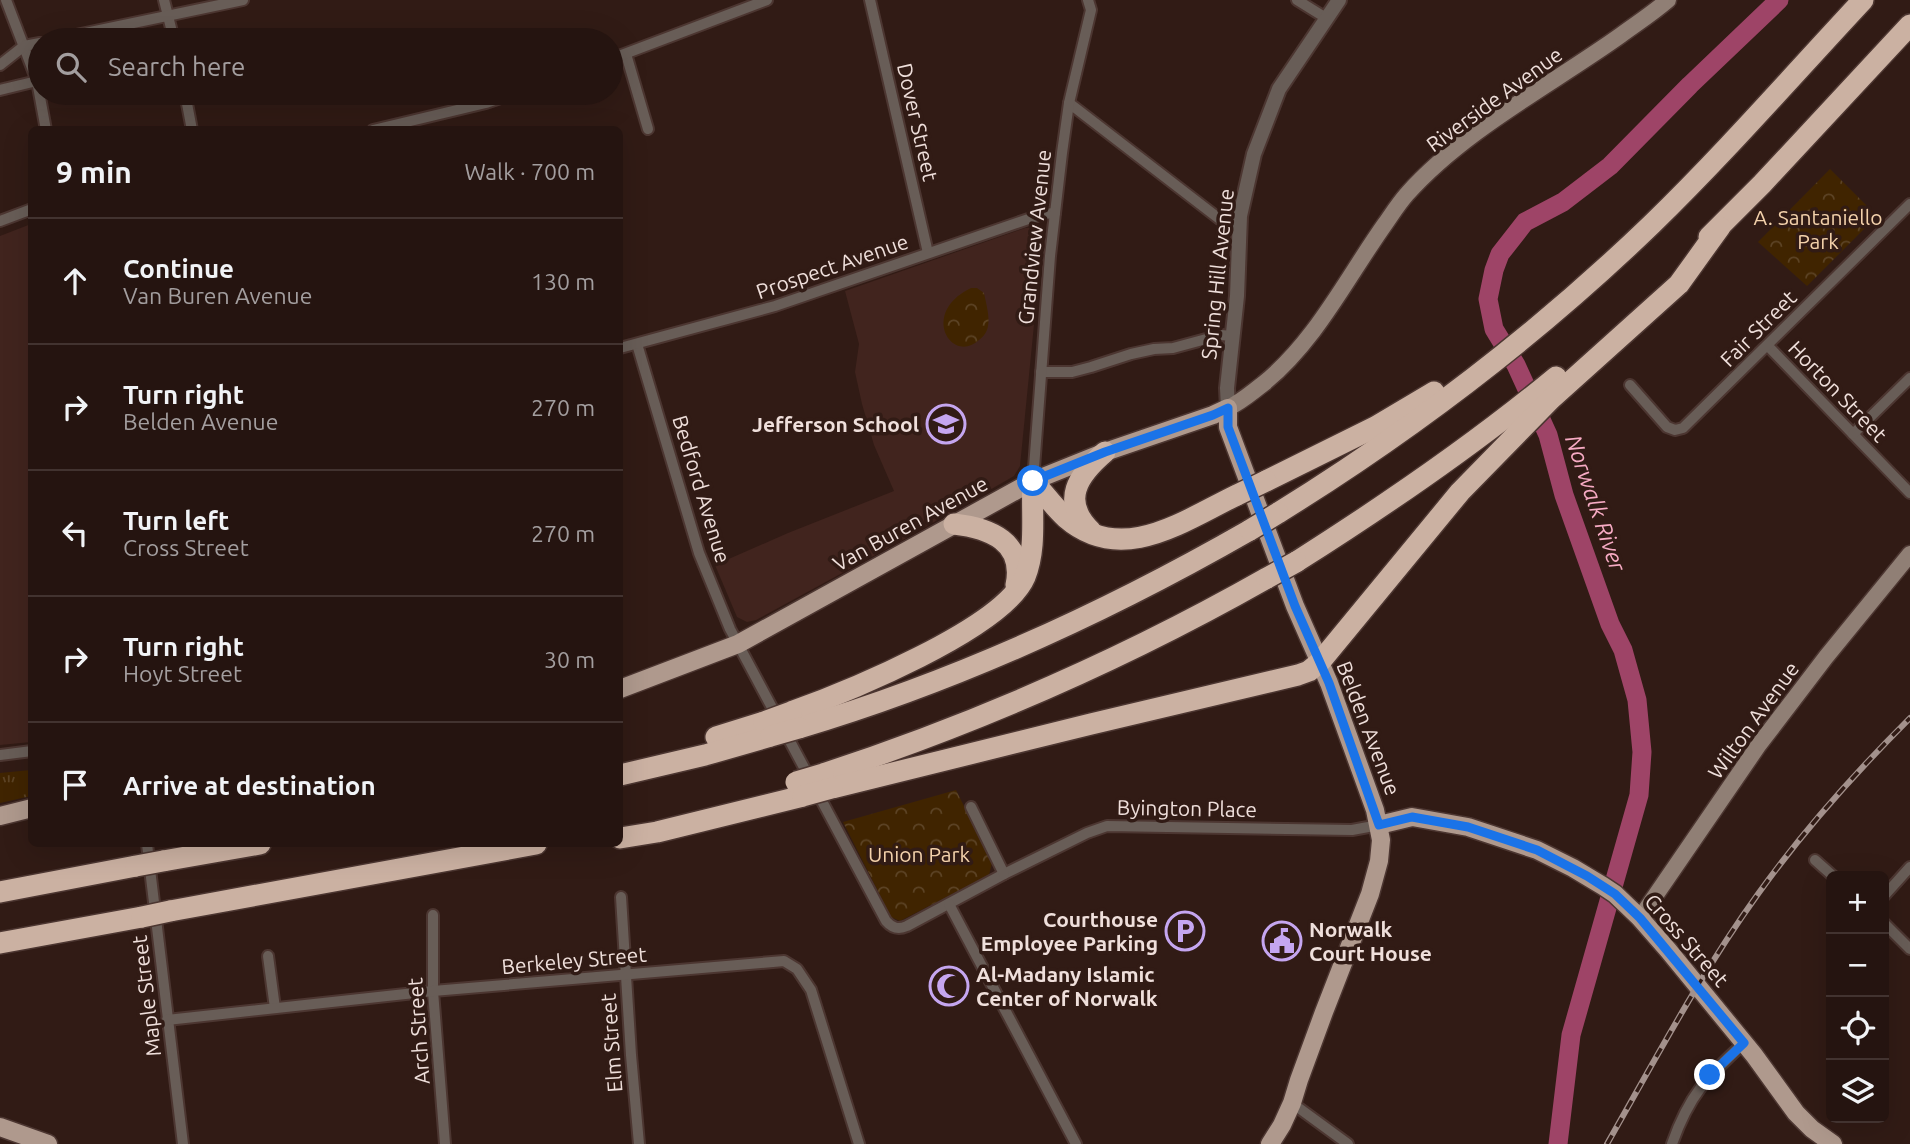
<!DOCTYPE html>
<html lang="en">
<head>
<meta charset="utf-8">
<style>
  :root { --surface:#251410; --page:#31211e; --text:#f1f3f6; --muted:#a39e9f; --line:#423330 }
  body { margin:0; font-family:Ubuntu,sans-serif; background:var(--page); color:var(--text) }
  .controls { position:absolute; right:21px; bottom:21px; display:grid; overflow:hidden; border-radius:10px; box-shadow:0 7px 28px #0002 }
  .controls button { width:63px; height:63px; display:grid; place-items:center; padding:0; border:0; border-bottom:2px solid var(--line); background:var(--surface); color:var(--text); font:35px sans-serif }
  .stop { position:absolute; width:21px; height:21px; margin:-16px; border:5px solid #1a73e8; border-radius:50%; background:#fff }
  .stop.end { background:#1a73e8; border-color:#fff; box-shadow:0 2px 7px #0008 }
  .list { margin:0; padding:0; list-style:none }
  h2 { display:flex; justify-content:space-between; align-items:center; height:91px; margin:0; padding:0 28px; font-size:30px }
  h2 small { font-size:23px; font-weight:400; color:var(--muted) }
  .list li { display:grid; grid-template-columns:46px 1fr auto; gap:21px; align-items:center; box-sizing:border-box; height:126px; padding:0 28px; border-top:2px solid var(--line) }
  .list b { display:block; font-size:26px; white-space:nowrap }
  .list p { margin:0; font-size:23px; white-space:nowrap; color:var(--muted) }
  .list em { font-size:23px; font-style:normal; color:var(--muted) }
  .icon { flex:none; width:38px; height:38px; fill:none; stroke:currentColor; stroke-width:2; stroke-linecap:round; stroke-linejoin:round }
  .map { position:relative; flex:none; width:1910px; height:1144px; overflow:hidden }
  .search { position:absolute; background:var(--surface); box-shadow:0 7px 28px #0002; left:28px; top:28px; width:595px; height:77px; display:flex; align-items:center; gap:18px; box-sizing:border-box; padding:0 24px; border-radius:38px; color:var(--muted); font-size:26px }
  .panel { position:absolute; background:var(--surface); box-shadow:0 7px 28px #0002; left:28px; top:126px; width:595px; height:721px; border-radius:10px }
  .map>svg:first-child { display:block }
  .built { fill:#41241e }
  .grass { fill:url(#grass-tufts) }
  .forest { fill:url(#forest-crowns) }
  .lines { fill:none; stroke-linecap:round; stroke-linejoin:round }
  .river { stroke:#9e4467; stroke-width:19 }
  .minor-casing { stroke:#4c3631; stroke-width:14 }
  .tertiary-casing { stroke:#4c3631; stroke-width:18 }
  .secondary-casing { stroke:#4c3631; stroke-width:19 }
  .primary-casing { stroke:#4c3631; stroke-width:21 }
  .motorway-casing { stroke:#4c3631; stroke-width:24 }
  .minor { stroke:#685d57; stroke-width:10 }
  .tertiary { stroke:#685d57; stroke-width:14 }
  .secondary { stroke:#907f75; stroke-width:16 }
  .primary { stroke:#af998d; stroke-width:18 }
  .motorway { stroke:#cbb1a2; stroke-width:21 }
  .rail-casing { stroke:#a3918c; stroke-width:6 }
  .rail { stroke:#311b15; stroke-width:3.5; stroke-dasharray:10; stroke-linecap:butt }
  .motorway-bridge-casing { stroke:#4c3631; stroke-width:24; stroke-linecap:butt }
  .motorway-bridge { stroke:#cbb1a2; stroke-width:21 }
  .route { stroke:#1a73e8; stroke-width:9 }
  .labels { text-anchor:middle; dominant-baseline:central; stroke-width:7; stroke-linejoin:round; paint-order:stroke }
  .street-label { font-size:21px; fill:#efdfdb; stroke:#311b15 }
  .park-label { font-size:21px; fill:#f3d1ab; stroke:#311b15 }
  .poi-label { font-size:21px; font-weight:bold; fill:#efdfdb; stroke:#311b15; text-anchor:end }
  .water-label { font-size:23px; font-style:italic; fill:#f7abc4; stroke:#311b15 }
</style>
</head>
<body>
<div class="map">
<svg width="1910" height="1144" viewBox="0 0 1910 1144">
  <defs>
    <pattern id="grass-tufts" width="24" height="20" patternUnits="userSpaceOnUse" patternTransform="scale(1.75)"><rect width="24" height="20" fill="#402400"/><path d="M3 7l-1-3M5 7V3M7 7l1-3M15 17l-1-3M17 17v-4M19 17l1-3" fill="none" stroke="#5c4325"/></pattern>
    <pattern id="forest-crowns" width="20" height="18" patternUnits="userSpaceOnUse" patternTransform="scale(1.75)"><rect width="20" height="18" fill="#402400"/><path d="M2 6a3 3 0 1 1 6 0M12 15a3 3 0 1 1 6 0" fill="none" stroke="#5c4325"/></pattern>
  </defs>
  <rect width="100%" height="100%" fill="#311b15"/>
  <g class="built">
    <path d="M31,224V742L0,745V236Z"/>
    <path d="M1034,227L1041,233L1042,244L1020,466L1014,476L901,541L756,620L747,622L737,617L715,565L788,533L894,491L874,445L862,404L855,372L859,344L845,291L1025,228Z"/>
  </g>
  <path class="grass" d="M31,770V796L0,803V773Z"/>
  <g class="forest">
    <path d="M1830,169L1877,216L1807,286L1758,242Z"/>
    <path d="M971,288H977L984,293C986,303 990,317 988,326C987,332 984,336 979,340C952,365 919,313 971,288Z"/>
    <path d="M956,790L992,863L989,875L900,921L891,917L843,822Z"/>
  </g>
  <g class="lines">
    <path class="river" d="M1558,1144L1571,1035L1639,795L1642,752L1637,700L1623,650L1610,624L1564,495L1548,435L1516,365L1494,329L1488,299L1494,270L1500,254L1525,222L1563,202L1610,166L1690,85L1779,0"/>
    <defs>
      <g id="minor">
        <path d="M6,0L37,81L46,130"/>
        <path d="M164,0L174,40"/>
        <path d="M870,0L928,253"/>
        <path d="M1297,0L1326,18"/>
        <path d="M52,40L243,0"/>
        <path d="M626,54L648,129"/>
        <path d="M611,59L767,0"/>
        <path d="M0,65L24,46L40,43"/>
        <path d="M0,90L37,81"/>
        <path d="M185,93L192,130"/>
        <path d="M1069,103L1226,224L1239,228"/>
        <path d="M373,130L486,103L515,93"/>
        <path d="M0,221L32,209"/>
        <path d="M637,344L699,553L730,629L886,921C892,928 898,930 907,926L1004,874L1087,833L1107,826L1352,830L1379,825"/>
        <path d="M1768,346L1910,493"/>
        <path d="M620,348L775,306L1043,214L1055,213"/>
        <path d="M1041,372H1072L1091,367L1131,354L1154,349L1173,348L1221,335L1232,336"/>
        <path d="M1630,385L1667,427L1675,430L1683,428L1910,204"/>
        <path d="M1853,434L1910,378"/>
        <path d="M1033,481L1050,256L1062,153L1069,103L1091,10L1088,0"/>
        <path d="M0,755L32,751"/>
        <path d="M971,807L1004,874"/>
        <path d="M147,844L183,1144"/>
        <path d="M1815,860L1833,876"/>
        <path d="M1884,896L1910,867"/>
        <path d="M621,897L631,1055L639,1144"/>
        <path d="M949,904L1076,1144"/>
        <path d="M433,915V991L445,1144"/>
        <path d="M1884,923L1910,949"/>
        <path d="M268,956L275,1008"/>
        <path d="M167,1020L433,991L784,961L797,969L811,990L859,1144"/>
        <path d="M1292,1103L1348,1144"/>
        <path d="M1672,1144C1689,1095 1707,1077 1744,1043"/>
      </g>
      <path id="tertiary" d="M1228,408L1227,388L1237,296L1240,216L1254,154L1279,89L1339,0"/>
      <g id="secondary">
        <path d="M1228,408C1241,402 1251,393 1263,384C1316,341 1346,279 1385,224C1392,214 1399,203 1407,194C1464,130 1551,85 1621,35C1636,24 1653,13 1668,0"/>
        <path d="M1640,918L1758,746L1826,657L1910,554"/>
      </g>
      <g id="primary">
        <path d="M620,689L738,644L1033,481L1105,452L1213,415L1228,408V427L1295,606L1329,683L1375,810L1381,840L1379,861L1370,894L1324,1012L1299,1080L1292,1103L1282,1125L1270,1144"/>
        <path d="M0,816L32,808"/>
        <path d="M1379,825L1412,817L1468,827L1537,850L1573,868L1603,886L1615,894L1640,918L1668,950L1754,1055L1796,1113L1812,1129L1833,1144"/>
        <path d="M0,1127L48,1144"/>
      </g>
      <g id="motorway">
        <path d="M1709,237L1762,184L1910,25"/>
        <path d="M1033,481C1044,493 1054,507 1066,518C1122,566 1183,521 1237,495"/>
        <path d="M1266,481L1375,427L1434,392"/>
        <path d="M1278,513C1412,430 1538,334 1652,224C1725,153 1793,75 1863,0"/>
        <path d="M954,524C990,528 1025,542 1016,585"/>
        <path d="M1091,531C1060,501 1078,475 1105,452"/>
        <path d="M1296,562C1386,505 1474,445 1556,377"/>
        <path d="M791,712C844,693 1003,629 1025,577C1037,547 1031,513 1033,481"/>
        <path d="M799,728C957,681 1107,612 1250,530"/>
        <path d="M716,737L764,722"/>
        <path d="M823,774C978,723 1126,658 1267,578"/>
        <path d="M620,775L705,755L771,736"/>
        <path d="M832,788L1091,724L1298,675L1309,671L1320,662L1460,492L1551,399L1679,284L1720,227"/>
        <path d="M620,838L657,832L803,796"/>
        <path d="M163,861L260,844"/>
        <path d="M0,892L136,866"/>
        <path d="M170,911L536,844"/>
        <path d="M0,943L142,917"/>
      </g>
    </defs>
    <use href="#minor" class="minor-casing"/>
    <use href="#tertiary" class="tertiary-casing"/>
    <use href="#secondary" class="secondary-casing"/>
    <use href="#primary" class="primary-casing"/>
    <use href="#motorway" class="motorway-casing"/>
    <use href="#minor" class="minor"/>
    <use href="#tertiary" class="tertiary"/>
    <use href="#secondary" class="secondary"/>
    <use href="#primary" class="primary"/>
    <use href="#motorway" class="motorway"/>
    <defs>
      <path id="rail" d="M1607,1144C1655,1060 1701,973 1758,894C1803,831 1855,773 1910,718"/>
    </defs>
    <use href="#rail" class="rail-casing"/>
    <use href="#rail" class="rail"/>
    <defs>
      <g id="motorway-bridge">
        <path d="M1237,495L1266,481"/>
        <path d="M1250,530L1278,513"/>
        <path d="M1267,578L1296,562"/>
        <path d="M764,722L791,712"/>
        <path d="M771,736L799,728"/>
        <path d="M796,782L823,774"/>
        <path d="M803,796L832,788"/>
        <path d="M136,866L163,861"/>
        <path d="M142,917L170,911"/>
      </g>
    </defs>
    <use href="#motorway-bridge" class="motorway-bridge-casing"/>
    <use href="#motorway-bridge" class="motorway-bridge"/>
  </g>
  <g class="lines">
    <path class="route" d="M1033,481L1105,452L1213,415L1228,408V427L1295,606L1329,683L1379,825L1412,817L1468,827L1537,850L1587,876L1615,894L1640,918L1744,1043L1710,1075"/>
  </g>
  <defs>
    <symbol id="school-ring" viewBox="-11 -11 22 22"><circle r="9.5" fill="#311b15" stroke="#c5a6f0" stroke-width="1.5"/><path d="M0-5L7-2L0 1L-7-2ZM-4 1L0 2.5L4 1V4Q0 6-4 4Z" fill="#c5a6f0"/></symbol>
    <symbol id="parking-ring" viewBox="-11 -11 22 22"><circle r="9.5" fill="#311b15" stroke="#c5a6f0" stroke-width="1.5"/><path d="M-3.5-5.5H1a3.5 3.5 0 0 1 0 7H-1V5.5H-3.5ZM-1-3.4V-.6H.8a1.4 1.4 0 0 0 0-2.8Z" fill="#c5a6f0"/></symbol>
    <symbol id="civic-ring" viewBox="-11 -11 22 22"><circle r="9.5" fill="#311b15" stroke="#c5a6f0" stroke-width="1.5"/><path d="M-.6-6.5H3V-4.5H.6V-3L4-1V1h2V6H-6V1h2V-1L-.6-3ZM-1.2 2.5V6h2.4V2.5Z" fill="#c5a6f0"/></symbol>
    <symbol id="mosque-ring" viewBox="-11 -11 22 22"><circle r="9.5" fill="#311b15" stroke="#c5a6f0" stroke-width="1.5"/><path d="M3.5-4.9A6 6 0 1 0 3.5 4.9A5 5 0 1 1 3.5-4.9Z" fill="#c5a6f0"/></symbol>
  </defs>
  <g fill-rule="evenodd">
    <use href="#school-ring" x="924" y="402" width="44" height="44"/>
    <use href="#parking-ring" x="1163" y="909" width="44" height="44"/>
    <use href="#civic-ring" x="1260" y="919" width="44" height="44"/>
    <use href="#mosque-ring" x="927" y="964" width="44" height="44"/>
  </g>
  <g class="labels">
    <g class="street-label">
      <text transform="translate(1494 99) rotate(-36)">Riverside Avenue</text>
      <text transform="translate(918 122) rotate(77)">Dover Street</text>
      <text transform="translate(1034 237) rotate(-84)">Grandview Avenue</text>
      <text transform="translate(832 266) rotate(-19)">Prospect Avenue</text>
      <text transform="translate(1217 274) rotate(-84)">Spring Hill Avenue</text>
      <text transform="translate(1758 328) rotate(-45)">Fair Street</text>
      <text transform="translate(1838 391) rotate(46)">Horton Street</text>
      <text transform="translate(702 489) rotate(73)">Bedford Avenue</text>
      <text transform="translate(910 523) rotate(-29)">Van Buren Avenue</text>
      <text transform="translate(1753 720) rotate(-54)">Wilton Avenue</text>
      <text transform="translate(1369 728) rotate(69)">Belden Avenue</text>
      <text transform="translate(1187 808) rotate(1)">Byington Place</text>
      <text transform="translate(1687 940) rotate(49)">Cross Street</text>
      <text transform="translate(574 960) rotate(-5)">Berkeley Street</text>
      <text transform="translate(146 996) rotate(-97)">Maple Street</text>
      <text transform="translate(418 1031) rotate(-94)">Arch Street</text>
      <text transform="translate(611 1043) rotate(-94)">Elm Street</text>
    </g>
    <g class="park-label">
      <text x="1818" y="217">A. Santaniello<tspan x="1818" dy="24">Park</tspan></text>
      <text x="919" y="854">Union Park</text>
    </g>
    <g class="poi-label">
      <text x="919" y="424">Jefferson School</text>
      <text x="1158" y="919">Courthouse<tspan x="1158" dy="24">Employee Parking</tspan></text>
      <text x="1309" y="929" text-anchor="start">Norwalk<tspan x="1309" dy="24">Court House</tspan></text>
      <text x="976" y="974" text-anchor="start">Al-Madany Islamic<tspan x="976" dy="24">Center of Norwalk</tspan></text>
    </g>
    <g class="water-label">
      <text transform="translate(1596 503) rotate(71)">Norwalk River</text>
    </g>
  </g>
</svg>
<div class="controls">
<button>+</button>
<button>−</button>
<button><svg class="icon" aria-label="locate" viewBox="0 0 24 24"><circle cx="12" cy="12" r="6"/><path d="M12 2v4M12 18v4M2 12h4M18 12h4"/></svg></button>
<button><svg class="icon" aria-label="layers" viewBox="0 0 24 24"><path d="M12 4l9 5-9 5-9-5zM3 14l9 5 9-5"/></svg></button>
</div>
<div class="stop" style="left:1033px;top:481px"></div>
<div class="stop end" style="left:1710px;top:1075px"></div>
<div class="search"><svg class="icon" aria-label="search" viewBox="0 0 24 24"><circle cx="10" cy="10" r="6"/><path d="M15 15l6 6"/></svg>Search here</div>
<section class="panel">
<h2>9 min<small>Walk · 700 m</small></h2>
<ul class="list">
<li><svg class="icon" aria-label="ahead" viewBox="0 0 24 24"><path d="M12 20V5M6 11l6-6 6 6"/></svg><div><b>Continue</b><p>Van Buren Avenue</p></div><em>130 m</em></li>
<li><svg class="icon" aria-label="right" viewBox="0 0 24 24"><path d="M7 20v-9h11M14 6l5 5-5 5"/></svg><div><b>Turn right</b><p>Belden Avenue</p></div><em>270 m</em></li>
<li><svg class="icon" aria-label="left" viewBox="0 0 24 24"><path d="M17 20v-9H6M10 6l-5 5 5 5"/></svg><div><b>Turn left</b><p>Cross Street</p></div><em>270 m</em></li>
<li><svg class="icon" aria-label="right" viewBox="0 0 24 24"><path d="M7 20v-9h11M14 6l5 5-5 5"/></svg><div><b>Turn right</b><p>Hoyt Street</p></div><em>30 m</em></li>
<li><svg class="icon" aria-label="arrive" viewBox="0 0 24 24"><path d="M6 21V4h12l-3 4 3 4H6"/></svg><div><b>Arrive at destination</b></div></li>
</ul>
</section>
</div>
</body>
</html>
